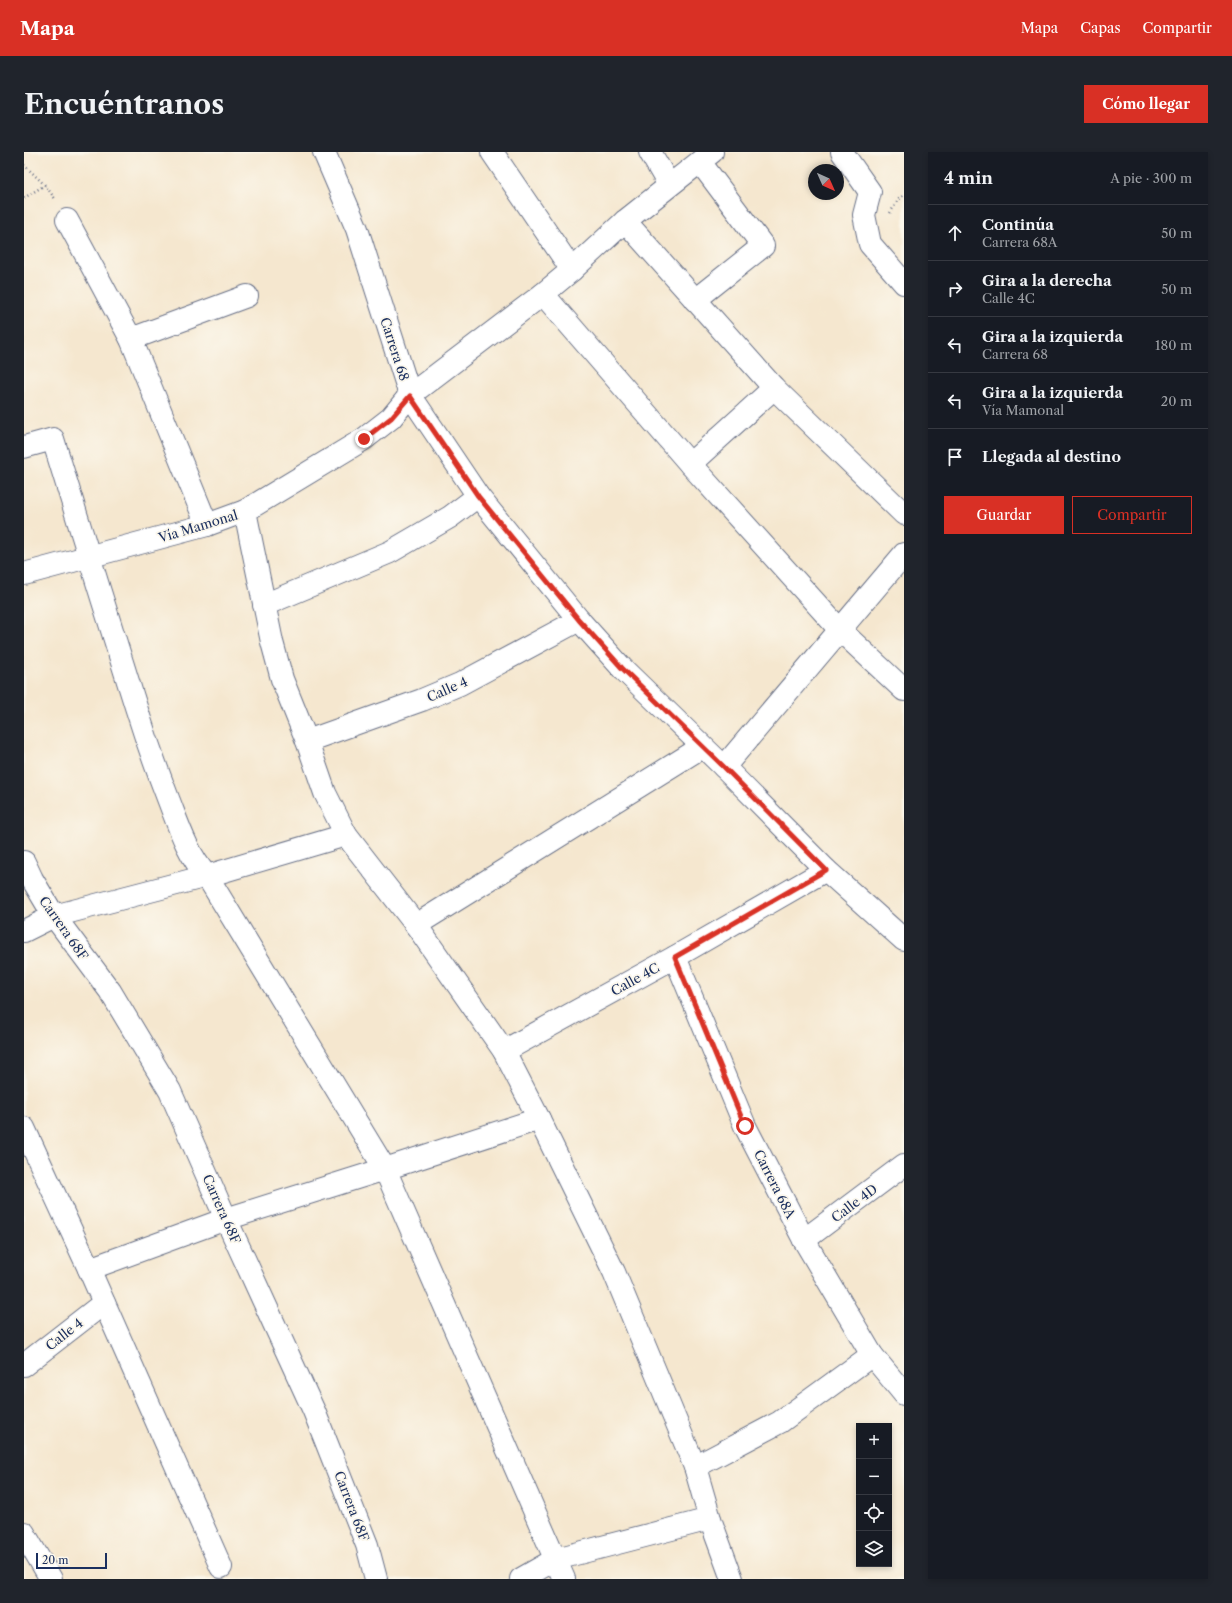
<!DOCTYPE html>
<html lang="es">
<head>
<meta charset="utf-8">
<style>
  :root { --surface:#171b24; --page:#20242c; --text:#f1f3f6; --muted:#9ea1a6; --line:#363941; --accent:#d93025 }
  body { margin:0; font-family:"Libre Caslon Text",serif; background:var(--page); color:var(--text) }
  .controls { position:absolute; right:12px; bottom:12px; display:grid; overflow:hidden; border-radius:0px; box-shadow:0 2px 6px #0003 }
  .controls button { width:36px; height:36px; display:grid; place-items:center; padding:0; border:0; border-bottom:1px solid var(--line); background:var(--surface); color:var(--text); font:20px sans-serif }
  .compass { position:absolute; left:784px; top:12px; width:36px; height:36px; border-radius:50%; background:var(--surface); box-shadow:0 2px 6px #0003; rotate:135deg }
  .scale { position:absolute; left:12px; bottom:10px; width:71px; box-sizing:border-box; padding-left:4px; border:2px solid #1b2f5e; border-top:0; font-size:11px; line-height:14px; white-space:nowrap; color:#1b2f5e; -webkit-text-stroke:3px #fbf7ec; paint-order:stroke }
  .stop { position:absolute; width:12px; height:12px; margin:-9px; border:3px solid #d93025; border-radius:50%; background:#fff }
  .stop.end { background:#d93025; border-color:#fff; box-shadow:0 1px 4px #0008 }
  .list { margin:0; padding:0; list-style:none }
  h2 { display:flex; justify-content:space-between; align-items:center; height:52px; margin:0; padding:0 16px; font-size:17px }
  h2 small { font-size:13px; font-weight:400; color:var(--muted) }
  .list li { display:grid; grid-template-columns:26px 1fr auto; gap:12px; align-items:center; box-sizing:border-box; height:56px; padding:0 16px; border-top:1px solid var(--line) }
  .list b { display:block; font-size:15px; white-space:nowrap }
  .list p { margin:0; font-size:13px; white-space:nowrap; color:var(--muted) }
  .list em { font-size:13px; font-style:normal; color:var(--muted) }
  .actions { display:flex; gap:8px; padding:12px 16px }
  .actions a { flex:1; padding:9px 0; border:1px solid var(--accent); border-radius:0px; text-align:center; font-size:14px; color:var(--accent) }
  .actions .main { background:var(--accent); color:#fff }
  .icon { flex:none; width:22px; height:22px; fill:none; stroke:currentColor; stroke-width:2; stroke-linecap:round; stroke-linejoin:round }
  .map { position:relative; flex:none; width:880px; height:1427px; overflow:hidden; border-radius:0px }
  header { display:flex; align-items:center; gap:24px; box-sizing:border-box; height:56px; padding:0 20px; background:var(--accent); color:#fff }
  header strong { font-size:19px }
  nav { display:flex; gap:22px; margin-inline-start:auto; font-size:14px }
  .intro { display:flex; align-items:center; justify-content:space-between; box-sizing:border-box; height:96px; padding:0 24px }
  h1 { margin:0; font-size:28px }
  .button { padding:10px 18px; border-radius:0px; background:var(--accent); color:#fff; font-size:14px; font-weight:700 }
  main { display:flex; gap:24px; padding:0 24px }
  aside { flex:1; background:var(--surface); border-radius:0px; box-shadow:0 2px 6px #0003 }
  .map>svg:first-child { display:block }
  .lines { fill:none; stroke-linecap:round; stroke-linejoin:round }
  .street-casing { stroke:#676f86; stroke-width:24 }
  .path { stroke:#676f86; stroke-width:2.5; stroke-dasharray:1 3; stroke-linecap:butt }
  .street { stroke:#fff; stroke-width:22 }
  .route { stroke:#d93025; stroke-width:5 }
  .labels { text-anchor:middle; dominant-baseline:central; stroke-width:3.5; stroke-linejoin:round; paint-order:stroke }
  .street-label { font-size:13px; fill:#1b2f5e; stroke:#fbf7ec }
</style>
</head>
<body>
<header>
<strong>Mapa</strong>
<nav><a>Mapa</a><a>Capas</a><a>Compartir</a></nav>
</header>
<div class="intro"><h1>Encuéntranos</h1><a class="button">Cómo llegar</a></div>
<main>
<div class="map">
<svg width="880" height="1427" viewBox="0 0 880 1427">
  <rect width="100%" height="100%" fill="#fbf7ec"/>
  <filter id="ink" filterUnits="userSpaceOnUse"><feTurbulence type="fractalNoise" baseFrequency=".025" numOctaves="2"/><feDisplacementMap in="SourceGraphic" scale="8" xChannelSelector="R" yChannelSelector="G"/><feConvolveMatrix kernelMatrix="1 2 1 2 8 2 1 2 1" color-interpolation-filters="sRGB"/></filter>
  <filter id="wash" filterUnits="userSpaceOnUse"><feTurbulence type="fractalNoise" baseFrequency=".012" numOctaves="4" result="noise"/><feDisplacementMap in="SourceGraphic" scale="16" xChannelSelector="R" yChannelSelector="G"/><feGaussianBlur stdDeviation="0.9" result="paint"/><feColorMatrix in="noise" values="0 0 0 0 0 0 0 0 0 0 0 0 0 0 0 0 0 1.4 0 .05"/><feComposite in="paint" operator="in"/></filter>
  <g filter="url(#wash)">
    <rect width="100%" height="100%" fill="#f5e7cf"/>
  </g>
  <g filter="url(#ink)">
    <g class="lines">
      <defs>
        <g id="street">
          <path d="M300,0L333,77L386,243L454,344L555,468L598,516L700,615L802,718L880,788"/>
          <path d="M468,0L548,118"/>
          <path d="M626,0L645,33"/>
          <path d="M818,0L846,40L840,63L846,92L880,131"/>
          <path d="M43,68L107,187L183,373"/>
          <path d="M601,69L750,236L880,362"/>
          <path d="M519,142L666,312L816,478L880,538"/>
          <path d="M671,148L739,94L676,10"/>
          <path d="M107,187L223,144"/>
          <path d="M0,295L29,287C56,376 84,466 112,555C122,587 133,618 145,649C155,675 164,703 183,724L361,1017L540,1427"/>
          <path d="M666,312L750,236"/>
          <path d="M221,359L248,490L258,527L283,589L301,641L322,683L392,773L480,899L515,967L590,1120L671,1315L686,1367L708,1427"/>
          <path d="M0,422L183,373L221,359L340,287L367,266L386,243L519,142L548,118L601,69L688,0"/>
          <path d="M240,453L366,400L426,365L454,344"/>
          <path d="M283,589L398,548L436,532L555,468"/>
          <path d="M700,615L880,402"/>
          <path d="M0,710L8,727L30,764L86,839L146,939L202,1067L290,1259L343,1393L352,1427"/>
          <path d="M392,773L678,595"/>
          <path d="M0,779L30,764L183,724L322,683"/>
          <path d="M651,805L721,974L780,1088L848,1203L880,1242"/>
          <path d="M480,899L651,805L802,718"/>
          <path d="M0,976L65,1117L197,1415"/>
          <path d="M780,1088L880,1013"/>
          <path d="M65,1117L202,1067L361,1017L515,967"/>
          <path d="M0,1213L80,1151"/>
          <path d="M671,1315L756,1270L848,1203"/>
          <path d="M0,1381L27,1427"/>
          <path d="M497,1427L532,1407L686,1367"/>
        </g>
      </defs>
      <use href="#street" class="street-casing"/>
      <g class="path">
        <path d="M0,13L21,33L32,48"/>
        <path d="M0,46L21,33"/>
        <path d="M866,61L875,47L880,43"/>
      </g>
      <use href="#street" class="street"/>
    </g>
  </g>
  <g class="lines" filter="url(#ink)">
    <path class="route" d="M340,287L367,266L386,244L454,344L555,468L598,516L700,615L802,718L651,805L721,974"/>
  </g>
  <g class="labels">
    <g class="street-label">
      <text transform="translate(371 197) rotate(72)">Carrera 68</text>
      <text transform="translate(174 374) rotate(-17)">Vía Mamonal</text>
      <text transform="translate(423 537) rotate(-24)">Calle 4</text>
      <text transform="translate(40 776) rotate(55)">Carrera 68F</text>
      <text transform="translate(611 827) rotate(-29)">Calle 4C</text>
      <text transform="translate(751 1032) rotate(63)">Carrera 68A</text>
      <text transform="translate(830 1051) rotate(-37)">Calle 4D</text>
      <text transform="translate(198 1057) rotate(66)">Carrera 68F</text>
      <text transform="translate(40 1182) rotate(-38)">Calle 4</text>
      <text transform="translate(328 1354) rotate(69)">Carrera 68F</text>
    </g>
  </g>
</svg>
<div class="controls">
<button>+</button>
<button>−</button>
<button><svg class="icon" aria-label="locate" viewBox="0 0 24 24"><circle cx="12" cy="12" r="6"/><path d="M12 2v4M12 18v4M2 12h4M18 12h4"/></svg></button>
<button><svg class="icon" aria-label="layers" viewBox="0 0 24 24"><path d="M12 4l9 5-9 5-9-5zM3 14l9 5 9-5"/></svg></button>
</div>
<svg class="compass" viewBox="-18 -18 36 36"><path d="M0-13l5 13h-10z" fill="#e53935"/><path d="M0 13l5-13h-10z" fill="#9ea1a6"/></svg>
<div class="scale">20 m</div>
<div class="stop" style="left:721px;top:974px"></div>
<div class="stop end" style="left:340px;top:287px"></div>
</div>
<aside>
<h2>4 min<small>A pie · 300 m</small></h2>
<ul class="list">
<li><svg class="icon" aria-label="ahead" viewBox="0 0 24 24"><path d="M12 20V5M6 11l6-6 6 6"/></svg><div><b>Continúa</b><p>Carrera 68A</p></div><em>50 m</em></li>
<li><svg class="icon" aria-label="right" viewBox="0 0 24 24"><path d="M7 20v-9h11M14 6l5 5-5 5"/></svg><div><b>Gira a la derecha</b><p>Calle 4C</p></div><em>50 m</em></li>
<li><svg class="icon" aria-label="left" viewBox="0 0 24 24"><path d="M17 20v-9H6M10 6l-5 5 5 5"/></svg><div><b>Gira a la izquierda</b><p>Carrera 68</p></div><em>180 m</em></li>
<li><svg class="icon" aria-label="left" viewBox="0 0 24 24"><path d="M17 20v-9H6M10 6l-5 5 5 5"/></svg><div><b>Gira a la izquierda</b><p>Vía Mamonal</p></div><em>20 m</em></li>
<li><svg class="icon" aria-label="arrive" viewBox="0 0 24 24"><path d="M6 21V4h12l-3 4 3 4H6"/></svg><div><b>Llegada al destino</b></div></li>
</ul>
<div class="actions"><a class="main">Guardar</a><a>Compartir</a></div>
</aside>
</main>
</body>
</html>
